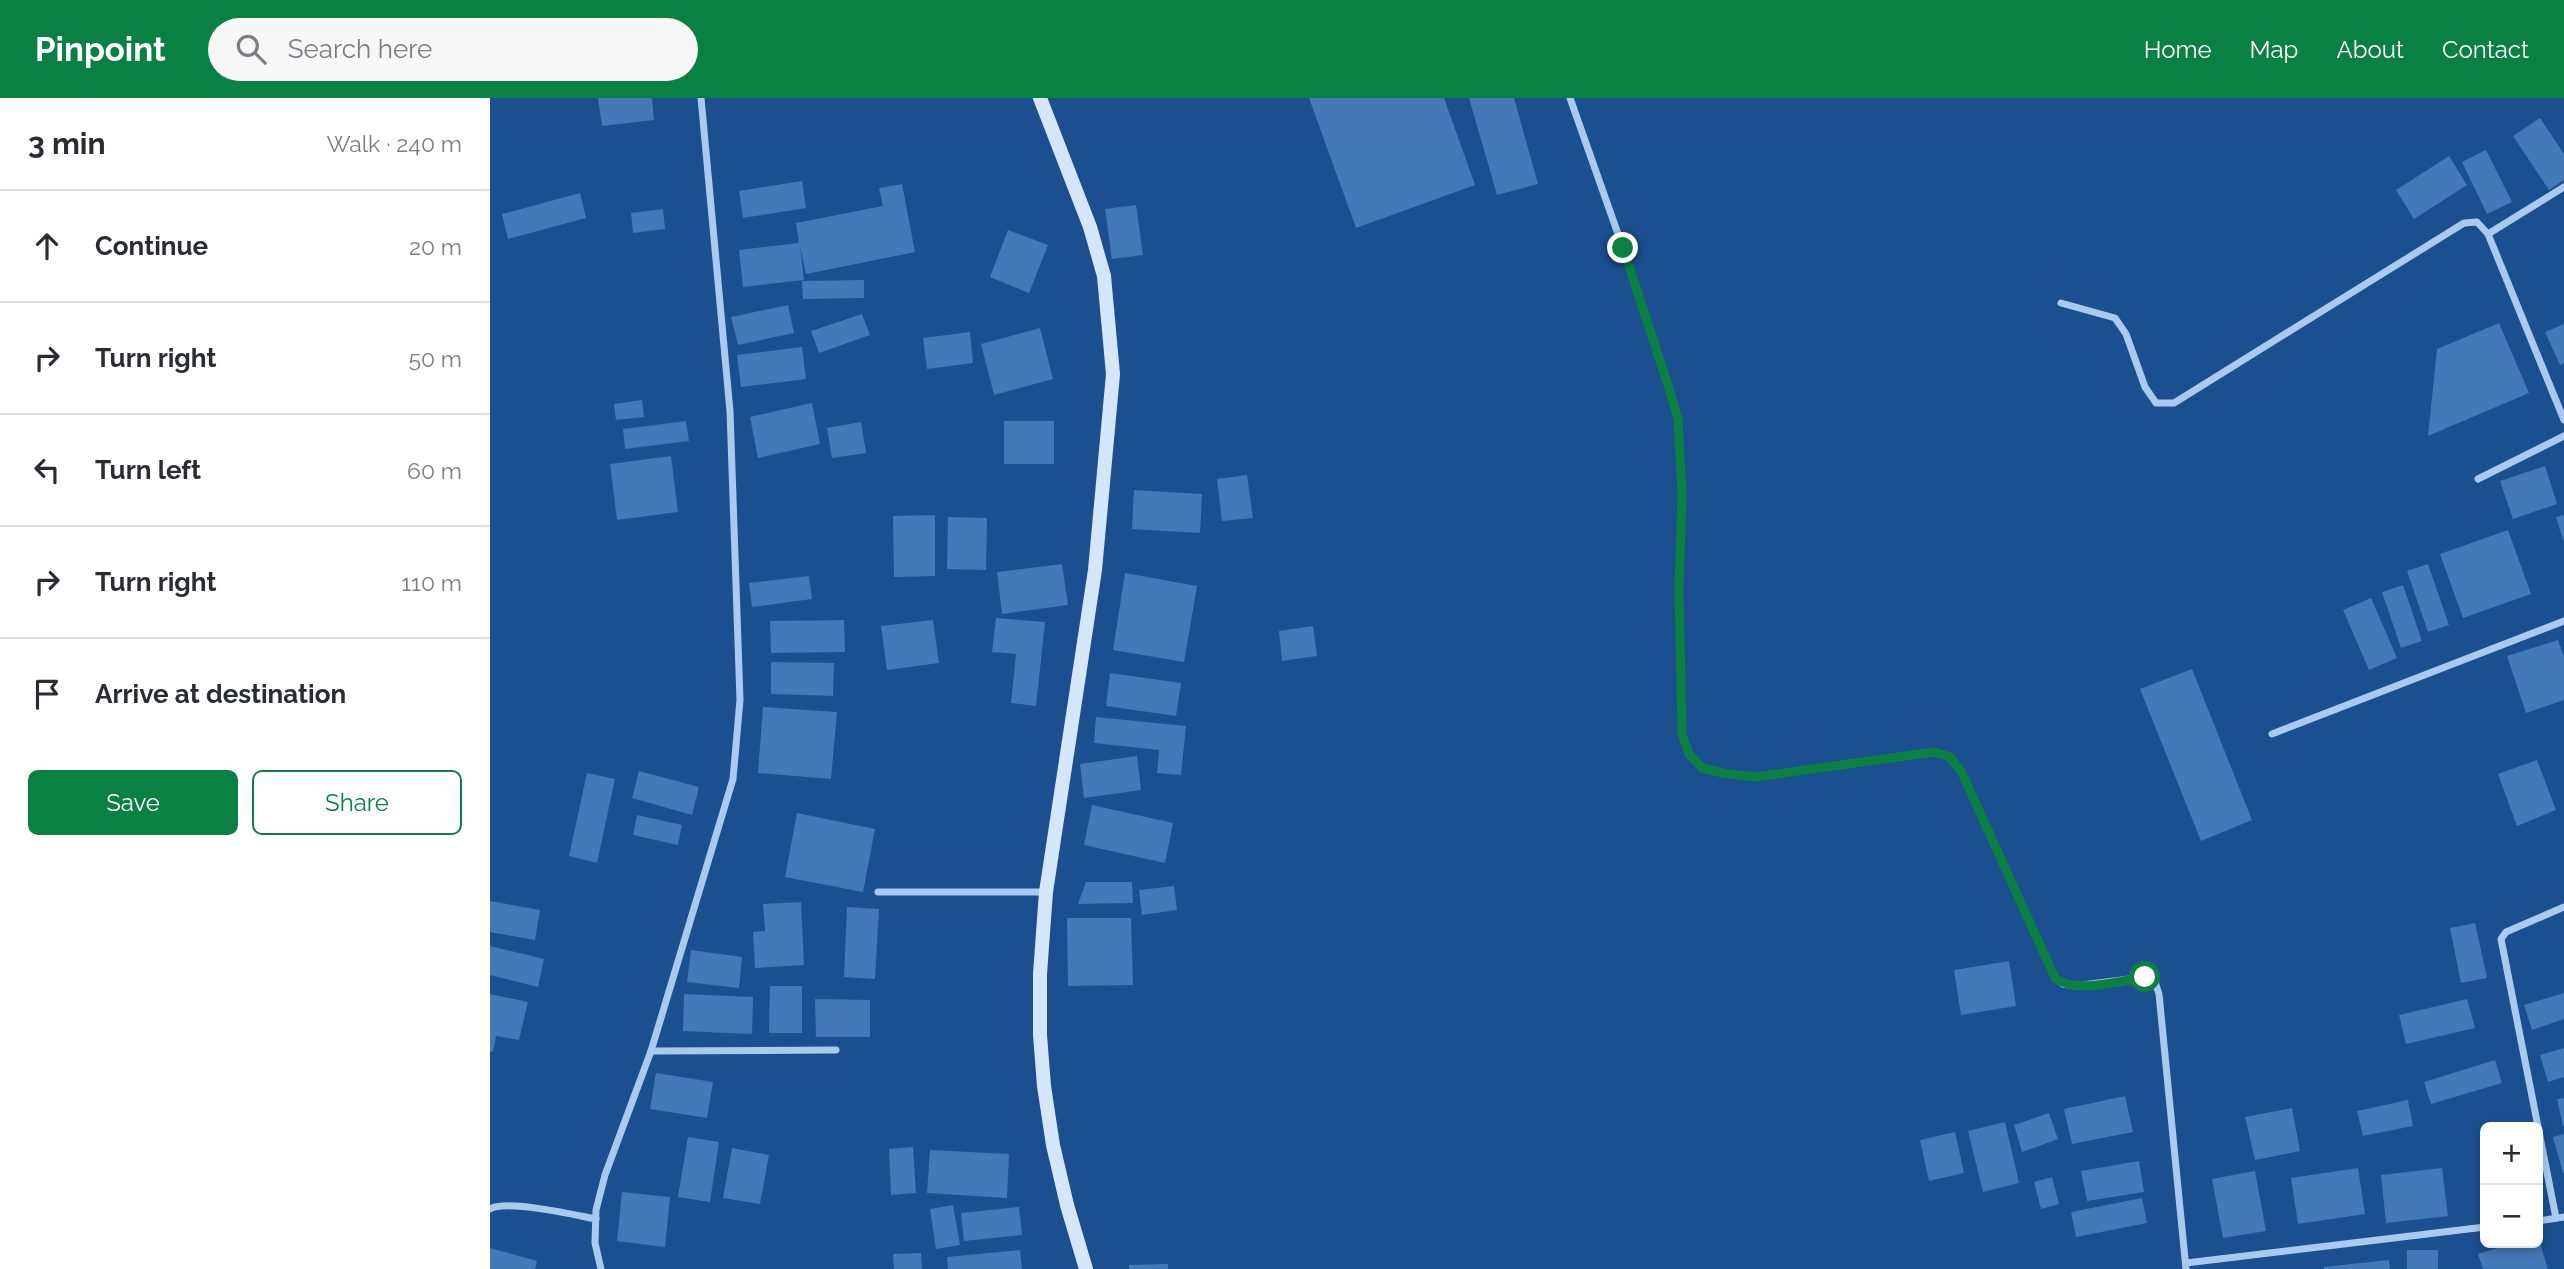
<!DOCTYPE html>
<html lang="en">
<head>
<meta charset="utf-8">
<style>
  :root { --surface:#fff; --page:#f7f7f7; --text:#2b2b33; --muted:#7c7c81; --line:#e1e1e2; --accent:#0b8043 }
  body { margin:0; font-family:Raleway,sans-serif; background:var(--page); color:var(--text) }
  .controls { position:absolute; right:21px; bottom:21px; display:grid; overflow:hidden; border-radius:10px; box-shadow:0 4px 10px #0003 }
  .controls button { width:63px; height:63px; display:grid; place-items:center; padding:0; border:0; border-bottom:2px solid var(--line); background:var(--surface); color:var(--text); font:35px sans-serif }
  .stop { position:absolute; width:21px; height:21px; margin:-16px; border:5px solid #0b8043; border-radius:50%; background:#fff }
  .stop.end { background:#0b8043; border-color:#fff; box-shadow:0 2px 7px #0008 }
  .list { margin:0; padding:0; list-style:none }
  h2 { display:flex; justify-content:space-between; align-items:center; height:91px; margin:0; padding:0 28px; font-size:30px }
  h2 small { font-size:23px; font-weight:400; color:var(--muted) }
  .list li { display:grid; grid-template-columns:46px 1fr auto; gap:21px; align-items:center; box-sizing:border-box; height:112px; padding:0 28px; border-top:2px solid var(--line) }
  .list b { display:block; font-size:26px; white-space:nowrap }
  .list em { font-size:23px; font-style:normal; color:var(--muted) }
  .actions { display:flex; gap:14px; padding:21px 28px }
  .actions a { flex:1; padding:16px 0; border:2px solid var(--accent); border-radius:10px; text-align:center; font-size:24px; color:var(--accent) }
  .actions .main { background:var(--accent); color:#fff }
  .icon { flex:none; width:38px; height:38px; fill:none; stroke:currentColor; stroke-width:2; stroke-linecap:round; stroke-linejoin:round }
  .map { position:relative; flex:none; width:2074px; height:1171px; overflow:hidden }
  header { display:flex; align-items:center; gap:42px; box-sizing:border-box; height:98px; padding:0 35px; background:var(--accent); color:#fff }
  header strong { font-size:33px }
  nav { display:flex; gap:38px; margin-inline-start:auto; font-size:24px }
  .search { width:490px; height:63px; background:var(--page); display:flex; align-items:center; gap:18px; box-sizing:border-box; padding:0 24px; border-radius:38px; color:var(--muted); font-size:26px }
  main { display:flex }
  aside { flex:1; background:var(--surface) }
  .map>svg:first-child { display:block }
  .building { fill:#4478b7 }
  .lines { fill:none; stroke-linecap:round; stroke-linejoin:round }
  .street { stroke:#a9c9ee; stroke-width:7 }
  .secondary { stroke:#d6e6fa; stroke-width:14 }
  .route { stroke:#0b8043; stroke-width:9 }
</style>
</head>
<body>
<header>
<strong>Pinpoint</strong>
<div class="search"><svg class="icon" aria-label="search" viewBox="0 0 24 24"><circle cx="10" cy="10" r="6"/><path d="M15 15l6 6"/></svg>Search here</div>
<nav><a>Home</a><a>Map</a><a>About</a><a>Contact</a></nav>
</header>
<main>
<aside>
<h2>3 min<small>Walk · 240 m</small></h2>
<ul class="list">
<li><svg class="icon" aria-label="ahead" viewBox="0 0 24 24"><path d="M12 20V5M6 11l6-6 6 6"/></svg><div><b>Continue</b></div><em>20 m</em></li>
<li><svg class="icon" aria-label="right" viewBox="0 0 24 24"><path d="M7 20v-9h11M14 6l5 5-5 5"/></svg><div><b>Turn right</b></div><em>50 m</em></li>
<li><svg class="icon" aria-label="left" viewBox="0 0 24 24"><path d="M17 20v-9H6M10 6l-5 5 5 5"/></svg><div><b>Turn left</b></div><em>60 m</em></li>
<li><svg class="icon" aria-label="right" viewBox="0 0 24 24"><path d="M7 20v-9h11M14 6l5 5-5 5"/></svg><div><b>Turn right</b></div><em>110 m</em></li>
<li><svg class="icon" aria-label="arrive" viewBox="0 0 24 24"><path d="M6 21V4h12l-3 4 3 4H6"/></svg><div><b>Arrive at destination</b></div></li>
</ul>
<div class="actions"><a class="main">Save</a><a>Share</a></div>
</aside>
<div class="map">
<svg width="2074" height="1171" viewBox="0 0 2074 1171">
  <rect width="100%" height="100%" fill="#1b4f8f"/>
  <g class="building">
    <path d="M108,0H162L164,22L112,28Z"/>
    <path d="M819,0H954L985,87L866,130Z"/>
    <path d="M979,0H1024L1048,86L1007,97Z"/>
    <path d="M2050,20L2074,56V82L2059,92L2023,38Z"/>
    <path d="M1996,52L2022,104L1997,116L1972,64Z"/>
    <path d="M1959,58L1977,87L1924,121L1906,92Z"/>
    <path d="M312,83L316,110L253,120L249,93Z"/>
    <path d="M412,86L425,154L316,176L310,148L314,182L253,189L249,152L309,145L306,125L393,108L389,90Z"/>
    <path d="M90,95L96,120L18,141L12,116Z"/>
    <path d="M646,107L653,157L622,161L615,111Z"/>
    <path d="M173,111L175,131L143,135L141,115Z"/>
    <path d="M518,132L558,147L539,195L500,179Z"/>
    <path d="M374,182V200L313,201L312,183Z"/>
    <path d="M298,207L304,235L248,247L241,219Z"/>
    <path d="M372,216L380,237L329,255L321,233Z"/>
    <path d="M2009,225L2039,295L1938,338L1947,251Z"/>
    <path d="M2074,226V265L2070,267L2055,234Z"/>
    <path d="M550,230L563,281L504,297L491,246Z"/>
    <path d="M480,234L483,265L437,271L433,240Z"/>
    <path d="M312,249L316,281L251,289L247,257Z"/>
    <path d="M152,302L154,319L126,322L124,306Z"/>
    <path d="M322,305L330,346L268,360L260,319Z"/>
    <path d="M196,323L199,343L135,351L133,331Z"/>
    <rect x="514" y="323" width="50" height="43"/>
    <path d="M371,324L376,355L342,360L337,330Z"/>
    <path d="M181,358L188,414L127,422L120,366Z"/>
    <path d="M2055,368L2067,406L2023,421L2010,383Z"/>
    <path d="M757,377L763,420L732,423L727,381Z"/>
    <path d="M644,392L712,396L710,435L642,431Z"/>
    <path d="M445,417V478L404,479L403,418Z"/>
    <path d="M2074,417V442H2073L2066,419Z"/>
    <path d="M458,419L497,420L496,472L457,471Z"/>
    <path d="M2018,432L2041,496L1973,520L1950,456Z"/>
    <path d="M572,466L578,507L512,516L507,474Z"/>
    <path d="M1938,466L1959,527L1938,534L1917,473Z"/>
    <path d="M635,475L707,488L694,564L623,552Z"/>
    <path d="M319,478L322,501L262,509L259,485Z"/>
    <path d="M1913,487L1932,543L1911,550L1892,494Z"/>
    <path d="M1881,500L1907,560L1879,572L1853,512Z"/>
    <path d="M506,520L555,524L546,608L521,605L526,556L502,554Z"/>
    <path d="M354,522L355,554L281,555L280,523Z"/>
    <path d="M443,522L449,565L397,572L391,528Z"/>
    <path d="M823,528L827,558L792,563L789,533Z"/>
    <path d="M2068,542L2074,559V602L2036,615L2017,558Z"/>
    <path d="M281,564L344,565L343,598L281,596Z"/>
    <path d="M1702,571L1762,722L1711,743L1650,591Z"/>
    <path d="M620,575L691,585L686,618L616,608Z"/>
    <path d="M273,609L347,614L341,681L268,675Z"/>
    <path d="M606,619L696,628L691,677L667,675L669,652L604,645Z"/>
    <path d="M647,658L651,692L594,700L590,666Z"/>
    <path d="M2047,662L2066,712L2027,728L2008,676Z"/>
    <path d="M149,673L209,689L202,717L142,700Z"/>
    <path d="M97,675L125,681L107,765L79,758Z"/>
    <path d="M602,707L683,725L675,765L594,747Z"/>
    <path d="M307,715L385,731L373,794L295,779Z"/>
    <path d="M147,717L192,727L188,747L143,737Z"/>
    <path d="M596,784H642L643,805L588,806Z"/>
    <path d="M684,788L687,812L652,817L649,792Z"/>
    <path d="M0,803L50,812L45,842L0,834Z"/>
    <path d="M311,804L314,867L265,870L263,834L275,833L273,806Z"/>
    <path d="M357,809L389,811L385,881L354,879Z"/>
    <path d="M577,820H641L643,887L578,888Z"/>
    <path d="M1985,825L1997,880L1971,885L1960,830Z"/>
    <path d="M0,848L54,861L48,889L0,877Z"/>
    <path d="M201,852L252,859L249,890L197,884Z"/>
    <path d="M1519,863L1526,908L1471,917L1464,872Z"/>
    <path d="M280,888H312V935H279Z"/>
    <path d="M2074,895V921L2042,932L2034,907Z"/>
    <path d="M0,896L38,904L29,942L6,938L3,954L0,953Z"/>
    <path d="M194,896L263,899L262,936L193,933Z"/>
    <path d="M325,901L380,902V939H326Z"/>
    <path d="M1977,901L1985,930L1916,946L1909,917Z"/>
    <path d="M2074,950V979L2058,984L2050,957Z"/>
    <path d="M2005,962L2012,985L1941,1006L1934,984Z"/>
    <path d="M166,975L223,984L217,1020L160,1011Z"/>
    <path d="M1635,998L1643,1034L1582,1046L1574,1011Z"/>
    <path d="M2074,1000V1028H2073L2067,1001Z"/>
    <path d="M1918,1002L1923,1028L1873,1038L1867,1013Z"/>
    <path d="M1802,1010L1810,1053L1765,1062L1755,1019Z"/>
    <path d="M1559,1015L1568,1041L1532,1054L1524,1027Z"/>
    <path d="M1515,1024L1529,1085L1493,1094L1478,1033Z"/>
    <path d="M1465,1034L1474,1075L1439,1083L1430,1042Z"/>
    <path d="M2074,1036V1075H2073L2063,1039Z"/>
    <path d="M198,1039L229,1044L220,1104L188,1099Z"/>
    <path d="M423,1049L426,1095L401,1097L399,1051Z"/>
    <path d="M242,1050L279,1057L270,1106L233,1100Z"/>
    <path d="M440,1052L519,1056L517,1100L437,1095Z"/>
    <path d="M1649,1063L1654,1094L1597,1103L1591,1073Z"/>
    <path d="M1868,1070L1875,1116L1808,1126L1801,1080Z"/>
    <path d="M1952,1070L1958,1118L1896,1125L1891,1077Z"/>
    <path d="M1765,1073L1776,1133L1733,1140L1722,1081Z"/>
    <path d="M1562,1079L1569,1106L1551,1111L1544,1084Z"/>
    <path d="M132,1094L180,1099L175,1149L127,1143Z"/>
    <path d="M1652,1100L1657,1125L1586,1139L1581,1114Z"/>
    <path d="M463,1107L470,1147L446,1151L440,1111Z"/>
    <path d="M529,1109L532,1137L474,1143L471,1115Z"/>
    <path d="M2048,1139L2058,1171H1993L1988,1156L2024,1145H2048Z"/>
    <path d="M0,1150L47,1163L45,1171H0Z"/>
    <path d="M530,1152L532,1171H458L457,1159Z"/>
    <rect x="1917" y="1152" width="31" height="19"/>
    <path d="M431,1155L432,1171H404L403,1156Z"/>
    <path d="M1899,1162L1900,1171H1834V1169Z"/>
    <path d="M678,1166V1171H639V1167Z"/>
  </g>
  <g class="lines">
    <g class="street">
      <path d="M1080,0L1133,150L1177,284L1188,321L1192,397L1189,491L1192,636L1199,656L1212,669L1233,675L1265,679L1444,654L1459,659L1472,675L1565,880L1573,886L1585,888L1655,879L1665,884L1669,896L1696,1171"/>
      <path d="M1998,136L2074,89"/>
      <path d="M1571,205L1625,220L1636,236L1655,289L1666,305H1684L1974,125L1987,124L1998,136L2074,322"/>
      <path d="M1988,381L2074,338"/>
      <path d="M1782,636L2074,523"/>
      <path d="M388,794H556"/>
      <path d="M161,953L346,952"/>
      <path d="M0,1111C16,1101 85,1117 106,1121"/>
      <path d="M2066,1120L2011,841L2016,834L2074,809"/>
      <path d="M2048,1123L2074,1119"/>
      <path d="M1696,1165L1995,1129"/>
      <path d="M111,1171L105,1145L106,1112L115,1077L161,953L243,681L250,602L240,313L211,0"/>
    </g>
    <path class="secondary" d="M550,0L600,129L614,178L623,276L605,472L556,794L550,876V937L554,988L563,1047L577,1107L596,1171"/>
  </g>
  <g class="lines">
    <path class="route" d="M1133,150L1177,284L1188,321L1192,397L1189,491L1192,636L1199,656L1212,670L1233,675L1265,679L1444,654L1460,659L1472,675L1565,880C1585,896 1630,883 1655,879"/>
  </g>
</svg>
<div class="controls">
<button>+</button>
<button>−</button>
</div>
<div class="stop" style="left:1655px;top:879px"></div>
<div class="stop end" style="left:1133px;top:150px"></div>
</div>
</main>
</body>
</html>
